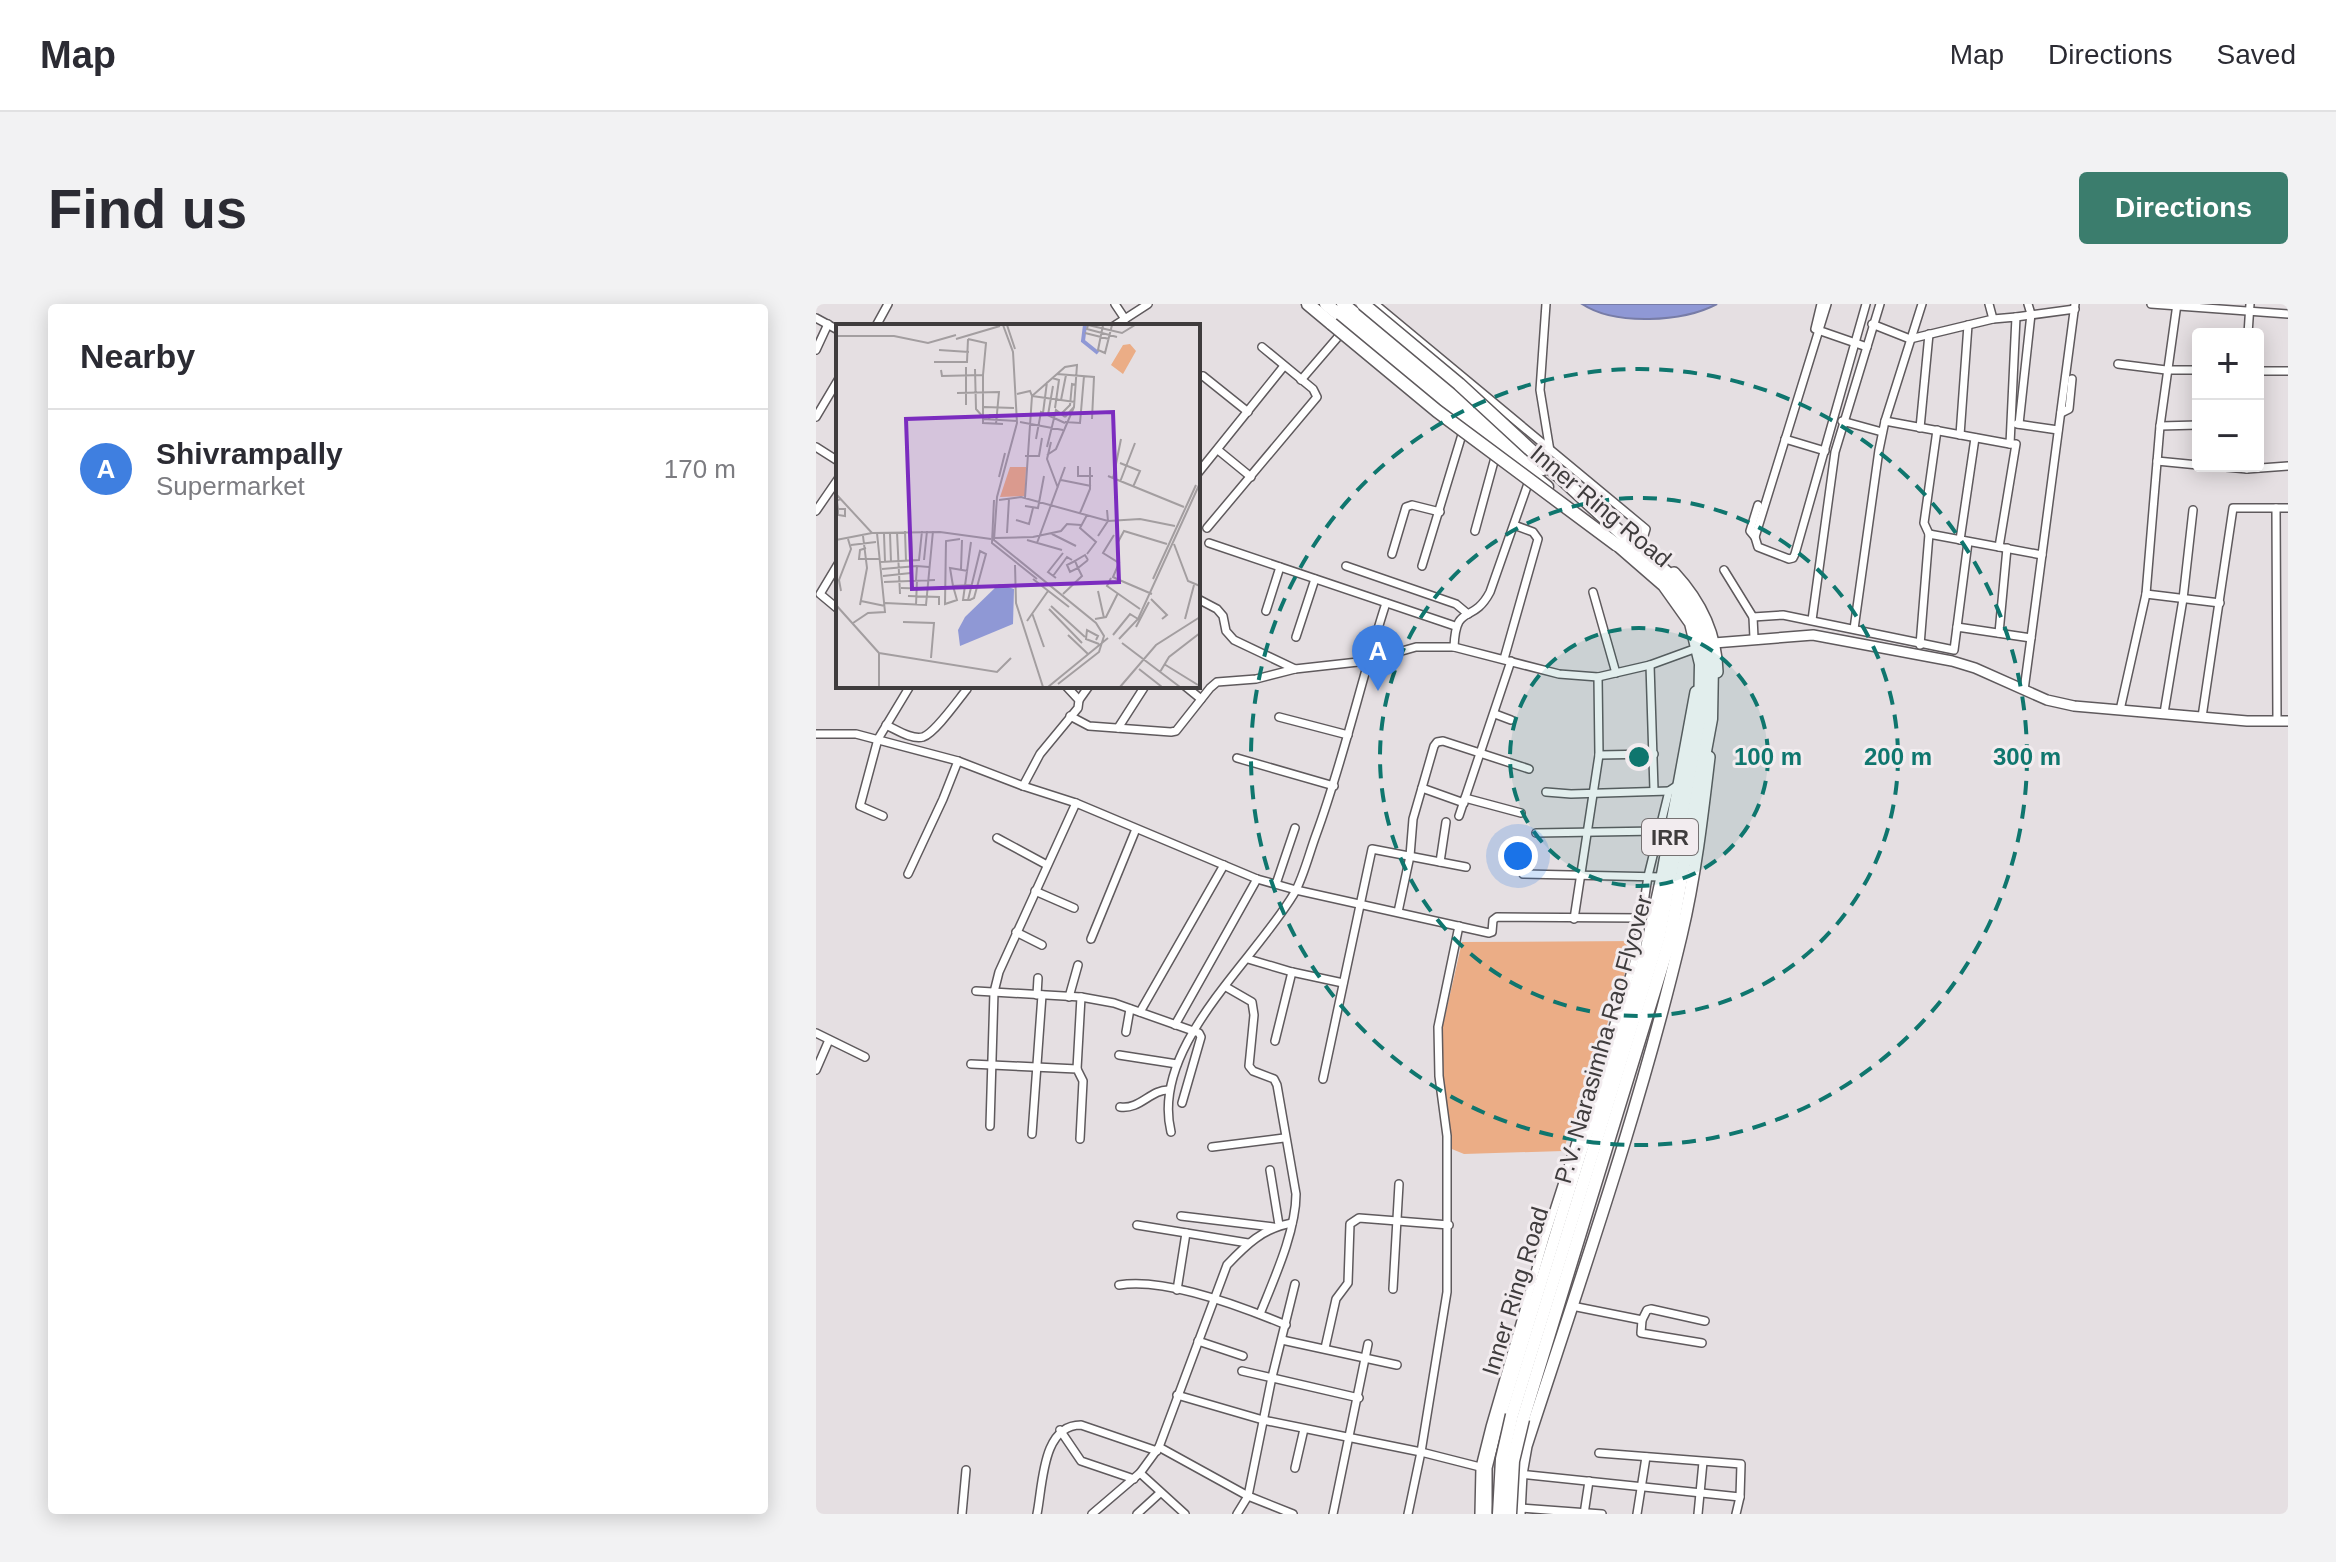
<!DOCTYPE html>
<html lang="en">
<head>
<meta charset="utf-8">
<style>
  :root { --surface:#fff; --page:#f2f2f3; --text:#2b2b33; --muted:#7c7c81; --line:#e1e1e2; --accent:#3b7d6d }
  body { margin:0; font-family:Arial,sans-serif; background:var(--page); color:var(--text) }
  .controls { position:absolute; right:24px; top:24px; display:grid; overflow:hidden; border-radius:8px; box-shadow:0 4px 20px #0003 }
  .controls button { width:72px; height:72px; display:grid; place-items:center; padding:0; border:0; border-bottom:2px solid var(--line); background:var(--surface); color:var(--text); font:40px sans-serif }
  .you { position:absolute; left:702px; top:552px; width:28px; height:28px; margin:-20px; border:6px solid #fff; border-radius:50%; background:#1a73e8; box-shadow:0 0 0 12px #1a73e833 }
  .badge { display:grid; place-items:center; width:52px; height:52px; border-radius:50%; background:var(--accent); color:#fff; font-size:26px; font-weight:700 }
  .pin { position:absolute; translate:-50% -66px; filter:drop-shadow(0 2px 4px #0008) }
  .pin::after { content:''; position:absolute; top:42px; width:28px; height:24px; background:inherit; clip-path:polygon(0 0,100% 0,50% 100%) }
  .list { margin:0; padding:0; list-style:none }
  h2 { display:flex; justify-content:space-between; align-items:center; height:104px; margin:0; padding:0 32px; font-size:34px }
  h2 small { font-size:26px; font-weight:400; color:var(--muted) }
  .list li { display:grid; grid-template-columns:52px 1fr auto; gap:24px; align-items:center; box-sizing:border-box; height:120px; padding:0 32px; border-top:2px solid var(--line) }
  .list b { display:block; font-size:30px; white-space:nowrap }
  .list p { margin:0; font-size:26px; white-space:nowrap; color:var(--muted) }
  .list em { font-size:26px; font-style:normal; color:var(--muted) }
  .map { position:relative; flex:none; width:1472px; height:1210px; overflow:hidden; border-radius:8px }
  header { display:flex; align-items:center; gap:48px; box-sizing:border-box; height:112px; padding:0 40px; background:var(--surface); border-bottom:2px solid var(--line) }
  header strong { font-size:38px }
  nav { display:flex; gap:44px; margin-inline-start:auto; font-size:28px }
  .intro { display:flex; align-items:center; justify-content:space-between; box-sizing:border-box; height:192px; padding:0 48px }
  h1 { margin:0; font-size:56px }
  .button { padding:20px 36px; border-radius:8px; background:var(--accent); color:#fff; font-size:28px; font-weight:700 }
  main { display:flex; gap:48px; padding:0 48px }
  aside { flex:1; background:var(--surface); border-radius:8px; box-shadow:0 4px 20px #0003 }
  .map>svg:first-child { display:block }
  .green { fill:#ebad86 }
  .water { fill:#8f98d5; stroke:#777ca7; stroke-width:2 }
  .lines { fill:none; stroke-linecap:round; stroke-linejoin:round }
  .minor-casing { stroke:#5f5a5d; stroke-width:10 }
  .tertiary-casing { stroke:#5f5a5d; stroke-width:12 }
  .primary-casing { stroke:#5f5a5d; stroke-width:14 }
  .motorway-casing { stroke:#5f5a5d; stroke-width:15 }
  .minor { stroke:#fff; stroke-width:7 }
  .tertiary { stroke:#fff; stroke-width:9 }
  .primary { stroke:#fff; stroke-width:11 }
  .motorway { stroke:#fff; stroke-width:12 }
  .motorway-bridge-casing { stroke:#5f5a5d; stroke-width:15; stroke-linecap:butt }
  .motorway-bridge { stroke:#fff; stroke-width:12 }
  .ring { fill:none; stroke:#0f766e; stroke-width:4; stroke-dasharray:14 10 }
  .labels { text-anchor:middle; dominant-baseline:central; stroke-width:6; stroke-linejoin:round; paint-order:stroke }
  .shield { fill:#f2ecef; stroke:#757172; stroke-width:2 }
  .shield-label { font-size:22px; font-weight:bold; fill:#3f3c3d }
  .street-label { font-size:24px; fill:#3f3c3d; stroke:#f2ecef }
  .inset-river { fill:none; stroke:#8f98d5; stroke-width:4 }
  .inset-road { fill:none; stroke:#a39ea0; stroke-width:2 }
  .view { fill:#7b2cbf; fill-opacity:0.15; stroke:#7b2cbf; stroke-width:4 }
  .inset-edge { fill:none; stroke:#3f3c3d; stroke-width:4 }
  .centre { fill:#0f766e; stroke:#f2ecef; stroke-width:4 }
  .ring-label { font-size:24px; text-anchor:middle; font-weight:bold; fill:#0f766e; stroke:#f2ecef; stroke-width:6; stroke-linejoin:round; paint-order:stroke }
</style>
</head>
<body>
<header>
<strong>Map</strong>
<nav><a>Map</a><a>Directions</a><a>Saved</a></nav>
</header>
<div class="intro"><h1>Find us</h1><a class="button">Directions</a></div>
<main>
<aside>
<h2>Nearby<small></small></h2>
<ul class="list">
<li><span class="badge" style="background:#3f7fe0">A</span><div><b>Shivrampally</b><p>Supermarket</p></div><em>170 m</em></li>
</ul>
</aside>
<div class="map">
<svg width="1472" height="1210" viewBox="0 0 1472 1210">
  <rect width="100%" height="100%" fill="#e5dfe2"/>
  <path class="green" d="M820,637L747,847L648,850L631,843L622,743L646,638Z"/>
  <path class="water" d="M766,0H901C867,18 799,22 766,0Z"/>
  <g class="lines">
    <defs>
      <g id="minor">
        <path d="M299,0L309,15"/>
        <path d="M559,0L830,225L825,241"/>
        <path d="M730,0L724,86L734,147"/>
        <path d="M1005,0L999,25L1051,43"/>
        <path d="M1011,0L939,233L942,243L973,255L977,254L979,250L1050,0"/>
        <path d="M1335,0L1472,10"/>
        <path d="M1200,13L1259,5"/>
        <path d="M0,14L22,26"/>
        <path d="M1056,20L1094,35L1177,15L1173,0"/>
        <path d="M60,22L72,0"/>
        <path d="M298,22L332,0"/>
        <path d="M1432,30L1434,0"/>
        <path d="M0,46L12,20"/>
        <path d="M1302,60L1350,66H1382"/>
        <path d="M1442,67H1472"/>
        <path d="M387,72L432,108"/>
        <path d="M485,76L528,26"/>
        <path d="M1245,109L1253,105L1256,75"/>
        <path d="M0,113L22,76"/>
        <path d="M1026,117L1066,128"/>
        <path d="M1069,117L1194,140L1200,13L1177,15"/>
        <path d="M1201,120L1242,126"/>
        <path d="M1203,120L1215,10L1212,0"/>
        <path d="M1344,122L1382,121"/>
        <path d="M1104,124L1113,30"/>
        <path d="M1144,131L1152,21"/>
        <path d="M969,135L1009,147"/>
        <path d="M0,143L22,157"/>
        <path d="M402,146L435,173"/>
        <path d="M1341,157L1382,161"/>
        <path d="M1399,162L1431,165L1432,162"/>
        <path d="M1431,165L1472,162"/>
        <path d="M382,169L468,62"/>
        <path d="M1460,204L1461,417"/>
        <path d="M0,207L22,175"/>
        <path d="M391,224L501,93L497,85L446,43"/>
        <path d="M659,227L680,150"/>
        <path d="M1113,230L1226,251"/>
        <path d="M939,233L934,227L942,201"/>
        <path d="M1144,236L1159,134"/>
        <path d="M393,239L639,322"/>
        <path d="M1183,243L1200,140H1194"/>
        <path d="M576,250L590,203L596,201L624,208"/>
        <path d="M22,260L4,290L22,305"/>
        <path d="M530,262L640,300L652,310"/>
        <path d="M606,262L648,124"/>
        <path d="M908,266L937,313L938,334"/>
        <path d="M777,288L800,369"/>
        <path d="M1330,290L1404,299"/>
        <path d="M382,295L401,305L407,312L410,327L418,336L479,365"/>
        <path d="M450,307L464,263"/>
        <path d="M937,313L967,311L1138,346L1141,323L1215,334L1259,0"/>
        <path d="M996,316L1019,148L1064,0"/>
        <path d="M1141,323L1152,238"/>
        <path d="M1038,325L1063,146L1069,117L1106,0"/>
        <path d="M1183,329L1191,244"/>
        <path d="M480,333L499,275"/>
        <path d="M1104,341L1113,230L1108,219L1121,126"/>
        <path d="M638,343C640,297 656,322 674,288L714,174"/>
        <path d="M688,355L722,235L717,228L698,221"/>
        <path d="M834,361L838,486"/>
        <path d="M369,382L385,395"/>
        <path d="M1208,386L1215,334"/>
        <path d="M263,396L273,382"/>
        <path d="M1304,406L1330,290L1344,122L1361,0"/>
        <path d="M1348,409L1367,295L1377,206"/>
        <path d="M679,410L695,416"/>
        <path d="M254,412L273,422L355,428L360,427L394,384L401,378L440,375L479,365L551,357L600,343H638L743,370L782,373L834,361L878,345"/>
        <path d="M463,413L532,431"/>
        <path d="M1386,413L1417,204H1472"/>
        <path d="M70,421C81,426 96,436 107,433C119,429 142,396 151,385"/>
        <path d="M302,424L329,382"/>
        <path d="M0,430H40L142,457L207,482L260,499L441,575L480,586L673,629L676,628L677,616L681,613L827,614"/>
        <path d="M783,451L838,450"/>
        <path d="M421,454L518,482"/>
        <path d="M207,482L224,450L262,404L263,396L250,382"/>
        <path d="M606,484L648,499"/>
        <path d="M730,488L755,490L853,487"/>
        <path d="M649,494L705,509"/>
        <path d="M67,512L44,502L62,435L94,382"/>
        <path d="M643,512L695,357"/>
        <path d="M720,529L842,527"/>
        <path d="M181,534L231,561"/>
        <path d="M624,558L630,518"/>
        <path d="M92,570L127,495L142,457"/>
        <path d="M707,570L846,573"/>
        <path d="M460,580L479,524"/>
        <path d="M219,587L258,604"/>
        <path d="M582,608L594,552L597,515L618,442L621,438L627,437L713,465"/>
        <path d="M758,615L783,451L782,373"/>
        <path d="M200,628L226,641"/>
        <path d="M275,635L320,525"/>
        <path d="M432,655L476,668L527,679"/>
        <path d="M410,683L436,698L438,711L433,762L437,767L458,775L461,781L480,890C480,927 458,975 444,1010"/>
        <path d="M160,687L265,693L298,699L383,729L385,733L366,799"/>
        <path d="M221,691L222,674"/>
        <path d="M253,693L262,661"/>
        <path d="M324,708L408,561"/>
        <path d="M359,721L441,575"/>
        <path d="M310,728L314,705"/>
        <path d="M0,729L49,753"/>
        <path d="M459,737L476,668"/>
        <path d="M303,751L361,760"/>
        <path d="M155,760L261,765L267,777L264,835"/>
        <path d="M261,765L265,693"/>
        <path d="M0,766L13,736"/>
        <path d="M507,775L556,545L650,563"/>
        <path d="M304,803C324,806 335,785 353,786"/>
        <path d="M174,822L178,688L183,668L260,499"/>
        <path d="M355,828C334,742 439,657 479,588C488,571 493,550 500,531C528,455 545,376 570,299"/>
        <path d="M216,830L226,691"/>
        <path d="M396,843L468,834"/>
        <path d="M454,866L463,921"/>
        <path d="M365,912L457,923"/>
        <path d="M321,921L432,939"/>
        <path d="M303,981C349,973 427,1003 470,1021"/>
        <path d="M577,985L583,880"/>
        <path d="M361,986L370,929"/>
        <path d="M756,1002L826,1016"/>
        <path d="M466,1036L581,1061"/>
        <path d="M382,1037L427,1052"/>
        <path d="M886,1039L825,1029L826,1016L831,1006L835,1005L889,1017"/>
        <path d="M509,1044L520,995L532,979L534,920L543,914L633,921"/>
        <path d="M426,1067L543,1094"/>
        <path d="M361,1091L447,1116L605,1148L664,1163"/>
        <path d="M244,1126L265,1157L318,1175"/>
        <path d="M343,1143L432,1192L477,1210"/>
        <path d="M783,1149L925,1160L924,1193L920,1210"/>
        <path d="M479,1164L488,1125"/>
        <path d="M324,1169L369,1210"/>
        <path d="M704,1170L924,1193"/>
        <path d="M703,1204L786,1210"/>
        <path d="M146,1210L150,1166"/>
        <path d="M221,1210C227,1180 226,1121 265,1121L341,1147"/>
        <path d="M276,1210L324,1169L343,1143L411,961C430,941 447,924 476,919"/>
        <path d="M321,1210L344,1189"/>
        <path d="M421,1210L432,1192L456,1073L479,980"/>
        <path d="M517,1210L552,1040"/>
        <path d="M592,1210L605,1148L631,988V832L623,772L622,723L643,622"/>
        <path d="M663,1210L664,1163L674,1123L729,934L820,652L832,572L853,487L862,481"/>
        <path d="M768,1210L773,1177"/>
        <path d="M821,1210L830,1153"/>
        <path d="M882,1210L887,1158"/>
      </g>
      <path id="tertiary" d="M898,339L997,331L1136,357L1159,364L1231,396L1258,402L1431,417H1472"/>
      <g id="primary">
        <path d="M858,269C884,297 900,329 901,368"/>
        <path d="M670,1210V1164L679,1129L764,851L828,655L846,573L880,388"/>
        <path d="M703,1210L705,1170L710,1142C765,973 824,805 865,632C879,573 886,513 893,453"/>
      </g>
      <g id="motorway">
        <path d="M492,0L516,20"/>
        <path d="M510,0L731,183"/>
        <path d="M527,0L727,165"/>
        <path d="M696,1111L843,632L884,413L885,360L875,319L848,281L795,235"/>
        <path d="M707,1115L854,635L895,415L896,360L884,315L857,274L800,225"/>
      </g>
    </defs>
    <use href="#minor" class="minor-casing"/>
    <use href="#tertiary" class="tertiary-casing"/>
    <use href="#primary" class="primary-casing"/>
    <use href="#motorway" class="motorway-casing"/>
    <use href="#minor" class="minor"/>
    <use href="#tertiary" class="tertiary"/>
    <use href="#primary" class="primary"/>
    <use href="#motorway" class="motorway"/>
    <defs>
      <g id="motorway-bridge">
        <path d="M547,0L643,80L808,232"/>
        <path d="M516,20L621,107L801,241"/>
        <path d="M683,1210L686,1155L696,1111"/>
        <path d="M694,1210L697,1157L707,1115"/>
      </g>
    </defs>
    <use href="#motorway-bridge" class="motorway-bridge-casing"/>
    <use href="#motorway-bridge" class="motorway-bridge"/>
  </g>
  <circle cx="823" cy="453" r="129" fill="#0f766e" fill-opacity=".12"/>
  <g class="ring">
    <circle cx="823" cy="453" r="129"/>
    <circle cx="823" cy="453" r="259"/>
    <circle cx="823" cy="453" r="388"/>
  </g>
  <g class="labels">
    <rect class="shield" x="826" y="515" width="56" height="36" rx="6"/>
    <g class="shield-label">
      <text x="854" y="533">IRR</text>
    </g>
    <g class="street-label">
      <text transform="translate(785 202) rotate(40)">Inner Ring Road</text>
      <text transform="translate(787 735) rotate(-74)">P.V. Narasimha Rao Flyover</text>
      <text transform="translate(699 987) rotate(-73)">Inner Ring Road</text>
    </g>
  </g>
  <g transform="translate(20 20)">
    <rect width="364" height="364" fill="#e5dfe2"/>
    <path d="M287,21L294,20L300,27L287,50L275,41ZM174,143H190L189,172L164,173Z" fill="#ebad86"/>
    <path d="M163,260L178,265L177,300L124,322L122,306L129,293Z" fill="#8f98d5"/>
    <path class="inset-river" d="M249,1L247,17L262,29"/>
    <path class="inset-road" d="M167,1L177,28L181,99L161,173L158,216L260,299L268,312L263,328L222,360M171,1L179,25M252,1L286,9L299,1M252,1L251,5L281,13M267,1L262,26L269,29L276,1M249,9L273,15M0,12H58L92,19L120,11M120,15L164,2M103,26L133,28M98,38H131L132,15M130,43V81M139,45L140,85L147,93M105,46L106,52L147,51L150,19L132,15M221,50L258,53L256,95M147,51V99L167,100M216,54L223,56L219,84M121,69L163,68L160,100M181,70L194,67L196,72L189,174M196,72L229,43L241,41L238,83L229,93M196,72L239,78M225,76L230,51M148,83L178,84M207,89L211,58M225,90L234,81L236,60L240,61M212,91L217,62M147,95L181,97M153,96L154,91L178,92M184,98L227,106M229,98L244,99L248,52M200,115L205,88L229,99M215,118L211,135L222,164M211,123L220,86L229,93M211,131L220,125L238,83M189,132H203L206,114M284,139L304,147L297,163M242,142V152H257M272,152L348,183M163,153L169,129M277,155L285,115M225,156L255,162M284,158L299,119M0,170L36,209L104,208L155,215M158,176L156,219L201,255M163,176L185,173L272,197L304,195L339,202M189,182L202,184L208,152M2,185H9V192L2,191V185L1,177L4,175M244,189L254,165V143M180,196L193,200L197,184M69,207L70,237M75,207L76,236M61,208L64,270M54,209L55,238M171,209L173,175M48,210L49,238M216,210L240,222M278,211L267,229L283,239L277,253L281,255M262,212L272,197L271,186M158,214L197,213L225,207L231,200L245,201M124,215L110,217L109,280L121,276L117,262L136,261M0,216L36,209M191,216L226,226M282,218L288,207L331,220M201,219L229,143M338,220L352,257L364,262M15,221L40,218M30,224L24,226L23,235H44M251,230L260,218L244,204L251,191M88,236L91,207M239,237L231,241L234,248L242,244L239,237L249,231L252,236M44,238L83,236L86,207M179,241L180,279L207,363M46,245L81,242M125,245L126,216M47,252L75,249M217,252L231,233L236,236M220,254L212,248L227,229M275,254L271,262L304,285M197,255L233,283M281,255L316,270M317,255L360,161M80,256L81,242L93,243M48,258L99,256M117,262L114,244L132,247M65,264L98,265M5,267L3,256L15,225L12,215M262,267L268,294M227,270L246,252L242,244L252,236M72,272L103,273V281M315,275L331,291L326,295M132,276L144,227L150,230L138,274L134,276H127L135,218M25,277L49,282M49,279L90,281L97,207M0,281L43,329V363M24,281L31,244L27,212M80,281L81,256M215,282L249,313M213,285L246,319M196,289L208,323M259,295L270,293L282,269M349,295L358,261M191,297L212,267M67,298L98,299L95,334M17,299L32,289L49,288L41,209M300,303L313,278M232,311L252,330M277,311L294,290L302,295M283,315L302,295L364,159M260,316L262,312L251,306L250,315L263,320M286,319L344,363M43,329L161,348L175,334M328,340L362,361M303,345L326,363M324,348L333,333L364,309M212,363L272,314M284,363L320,321L364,293"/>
    <path class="view" d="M277,88L283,258L76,265L70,95Z"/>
    <rect width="364" height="364" class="inset-edge"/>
  </g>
  <circle cx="823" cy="453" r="12" class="centre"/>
  <g class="ring-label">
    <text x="952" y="461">100 m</text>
    <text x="1082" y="461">200 m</text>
    <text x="1211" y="461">300 m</text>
  </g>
</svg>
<div class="controls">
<button>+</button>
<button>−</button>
</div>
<div class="you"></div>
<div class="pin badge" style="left:562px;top:387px;background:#3f7fe0">A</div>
</div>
</main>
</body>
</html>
